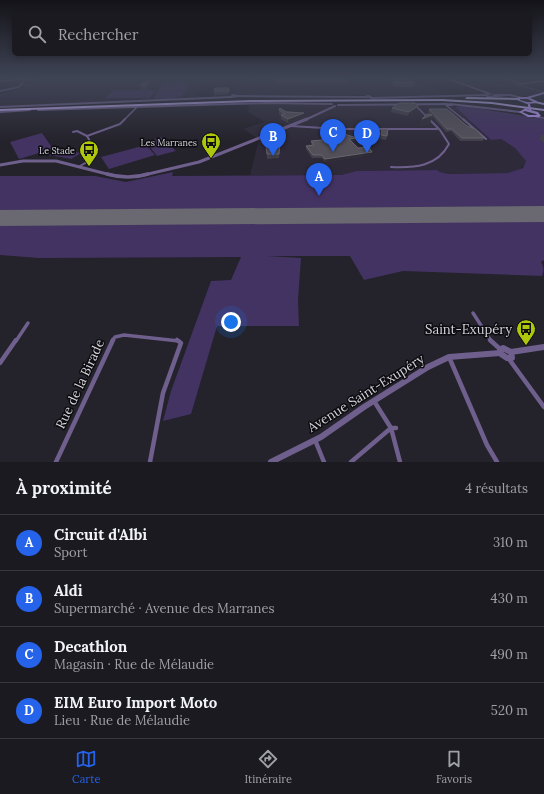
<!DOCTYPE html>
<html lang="fr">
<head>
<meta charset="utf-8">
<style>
  :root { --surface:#1b1a20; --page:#28272d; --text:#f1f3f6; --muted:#a0a1a5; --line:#39383e; --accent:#2563eb }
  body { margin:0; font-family:Lora,serif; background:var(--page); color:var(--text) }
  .you { position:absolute; left:231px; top:322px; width:14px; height:14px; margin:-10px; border:3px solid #fff; border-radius:50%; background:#1a73e8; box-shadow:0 0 0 6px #1a73e833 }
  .badge { display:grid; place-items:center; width:26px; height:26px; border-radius:50%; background:var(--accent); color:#fff; font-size:13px; font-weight:700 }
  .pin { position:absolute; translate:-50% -33px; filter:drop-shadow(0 1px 2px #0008) }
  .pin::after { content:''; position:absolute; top:21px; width:14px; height:12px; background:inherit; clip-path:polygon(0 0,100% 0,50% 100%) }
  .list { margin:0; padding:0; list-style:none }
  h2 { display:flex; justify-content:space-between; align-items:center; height:52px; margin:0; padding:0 16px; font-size:17px }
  h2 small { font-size:13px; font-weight:400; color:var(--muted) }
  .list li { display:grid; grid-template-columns:26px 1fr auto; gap:12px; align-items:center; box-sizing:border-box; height:56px; padding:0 16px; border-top:1px solid var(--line) }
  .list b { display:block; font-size:15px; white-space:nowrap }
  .list p { margin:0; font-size:13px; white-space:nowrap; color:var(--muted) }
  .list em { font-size:13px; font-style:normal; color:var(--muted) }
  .icon { flex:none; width:22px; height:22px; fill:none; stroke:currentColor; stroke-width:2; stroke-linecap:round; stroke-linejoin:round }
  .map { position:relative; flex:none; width:544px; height:462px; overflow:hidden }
  .search { position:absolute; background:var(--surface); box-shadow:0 2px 6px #0003; left:12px; right:12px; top:12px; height:44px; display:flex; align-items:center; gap:10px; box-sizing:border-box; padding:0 14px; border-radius:6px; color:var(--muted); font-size:15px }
  .sheet { height:276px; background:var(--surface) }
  nav { display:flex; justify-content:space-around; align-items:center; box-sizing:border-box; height:56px; border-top:1px solid var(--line); background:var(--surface); font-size:11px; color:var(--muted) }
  nav a { display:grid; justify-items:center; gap:2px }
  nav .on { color:var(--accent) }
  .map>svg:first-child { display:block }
  .built { fill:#2e2a39 }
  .green { fill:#433362 }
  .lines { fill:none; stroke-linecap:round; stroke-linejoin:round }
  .stream { stroke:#504066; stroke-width:1 }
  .runway { fill:#6a6870; fill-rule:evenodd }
  .minor-far3 { stroke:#6e5f8d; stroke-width:1.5 }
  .minor-far2 { stroke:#6e5f8d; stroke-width:2 }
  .minor-far1 { stroke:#6e5f8d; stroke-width:3.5 }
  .minor { stroke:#6e5f8d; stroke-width:4.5 }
  .tertiary-far3 { stroke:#6e5f8d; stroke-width:2 }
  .tertiary-far2 { stroke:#6e5f8d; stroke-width:3 }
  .tertiary-far1 { stroke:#6e5f8d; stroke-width:3.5 }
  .tertiary { stroke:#6e5f8d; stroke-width:6 }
  .primary { fill:#b99af9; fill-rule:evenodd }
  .trunk { fill:#c4aef4; fill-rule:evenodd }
  .primary-bridge { stroke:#b99af9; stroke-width:2.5 }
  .wall { fill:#43404a }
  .shaded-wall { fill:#302d37 }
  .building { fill:#535059; stroke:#67656e }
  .labels { text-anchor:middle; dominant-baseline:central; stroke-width:3; stroke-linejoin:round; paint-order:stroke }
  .far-poi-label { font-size:9px; fill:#d5d4da; stroke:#0d0c10; text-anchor:end }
  .near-poi-label { font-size:13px; fill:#d5d4da; stroke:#0d0c10; text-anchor:end }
  .near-street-label { font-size:13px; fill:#d5d4da; stroke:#0d0c10 }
</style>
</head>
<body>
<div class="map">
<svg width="544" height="462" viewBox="0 0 544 462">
  <rect width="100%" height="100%" fill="#24222b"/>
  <g class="built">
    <path d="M32,78H218L216,83L199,84L206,90L195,92L203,99L0,106V94L25,87L24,85L27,80Z"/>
    <path d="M233,78H421L406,80L440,90H438L445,96L375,97L370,95H255L216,98L207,91L233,90Z"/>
    <path d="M455,78H492L541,92L529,97L509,94H488L453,79Z"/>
    <path d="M316,103L330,106L427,103L455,107L491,140L500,138L515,148L525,158L526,163L519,170L508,173L448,174L440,172L437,170L356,171L341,175H250L259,139L243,129L265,122L248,112L249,104Z"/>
  </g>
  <g class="green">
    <path d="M181,83L189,86L182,96L169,99L153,98L163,84Z"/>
    <path d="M114,90H156L150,98H105Z"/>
    <path d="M463,106L544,119V260L541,262C544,267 544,271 542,276L403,271L364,280L350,256H267L301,258L298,300L299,326H217L191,414L163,421L171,391L211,281L231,280L241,257L39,258L0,255V224L66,223L74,212H0V176H95L126,182L173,172L172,176L341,175L356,171L437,170L440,172L448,174L508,173L523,168L526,161L515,148L501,139L491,140L455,107Z"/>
    <path d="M42,133L53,149L19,159L10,142Z"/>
    <path d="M161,137L176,151L157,156L146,142Z"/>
    <path d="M146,145L155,155L109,169L101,157Z"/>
    <path d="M59,149L81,153L71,159L49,155Z"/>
  </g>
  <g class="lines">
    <path class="stream" d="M493,78L544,92"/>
    <path class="runway" d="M544,206V222L0,226V210Z"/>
    <g class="minor-far3">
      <path d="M446,78L482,91"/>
      <path d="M507,78L521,84"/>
      <path d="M0,81L35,78"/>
      <path d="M519,84L544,81"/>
      <path d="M0,91L19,87L27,78"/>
      <path d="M488,94L482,91L491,94"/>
      <path d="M413,103L430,120"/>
      <path d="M447,106L464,120"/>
      <path d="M536,117L544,118"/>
      <path d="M124,120L137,107"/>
    </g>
    <g class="minor-far2">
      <path d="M463,119L486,139"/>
      <path d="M291,126L340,129H437"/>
      <path d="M73,132L77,131L87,136"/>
      <path d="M80,166L94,158L97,154L87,136L120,124L125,119"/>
      <path d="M391,167C414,168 437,167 449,144L440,130L429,119"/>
    </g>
    <g class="minor-far1">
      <path d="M473,313L491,341"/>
      <path d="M16,341L28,323"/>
      <path d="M112,341L115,337L124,335L179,341"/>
    </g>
    <g class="minor">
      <path d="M490,340L500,349"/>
      <path d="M449,357L487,445L497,462"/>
      <path d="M509,359L544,407"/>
      <path d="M0,363L16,340"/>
      <path d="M374,401L391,428H396"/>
      <path d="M315,440L324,462"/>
      <path d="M56,462L113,340"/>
      <path d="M150,462L163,393L181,343L177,340"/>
      <path d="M351,462L391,428L400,462"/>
    </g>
    <g class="tertiary-far3">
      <path d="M233,95L238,96L231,97Z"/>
      <path d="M494,95H510L522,98"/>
      <path d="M238,96L365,97"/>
      <path d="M368,96L371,97H365Z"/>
      <path d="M487,97L507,95"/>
      <path d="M371,98L488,95"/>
      <path d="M446,104L452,105H446Z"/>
      <path d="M450,104L520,112"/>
      <path d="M338,105L446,104"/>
      <path d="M0,107L231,97"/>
      <path d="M38,110L267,103L332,104"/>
      <path d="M0,112L30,110"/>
      <path d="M305,120L335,106"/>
    </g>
    <g class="tertiary-far2">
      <path d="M0,165L23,161H56L111,175"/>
      <path d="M144,175L199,162L307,119"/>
    </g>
    <path class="tertiary-far1" d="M107,174C121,178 135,178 148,174"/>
    <g class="tertiary">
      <path d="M503,348L511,352L512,358H507L501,354L500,350Z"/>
      <path d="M511,352L544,347"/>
      <path d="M271,462L321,437L364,407L428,367L449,357L500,353"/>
    </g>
    <g class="primary">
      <path d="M544,92V94L530,98L537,101V103L527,104L517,100L518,97H527ZM520,99H528L533,102H527L520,100Z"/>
      <path d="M526,108L527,109L538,112L541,116L539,117H528L519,112ZM525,111L536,114L537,115H529L522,112Z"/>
    </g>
    <g class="trunk">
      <path d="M467,97L518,98L520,99L518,100L466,99L465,98Z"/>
      <path d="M442,99L492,102L544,109V111L492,104L442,101L251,102L0,111V109L251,100Z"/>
      <path d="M535,101L544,103V105L535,103Z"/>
    </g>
    <path class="primary-bridge" d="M529,105L530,109"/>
  </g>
  <g class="wall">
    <path d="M276,78L347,80V84H275Z"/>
    <path d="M391,78L414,83L413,87H394L390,82Z"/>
    <path d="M150,81L151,84L147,89H141L140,85Z"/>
    <path d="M229,88V94L215,95L214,91Z"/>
    <path d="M392,108L416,110L408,116L391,112Z"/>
    <path d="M429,109L467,126L484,138L483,141H460L451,131L446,132L432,116L430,123L420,126L422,119L431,115L428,112Z"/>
    <path d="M279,110L304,113V117L288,123L281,119V116L279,114Z"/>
    <path d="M382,129L387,136L386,140L380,139Z"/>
    <path d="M541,135H544V143L539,139Z"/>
    <path d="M340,136L357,138L356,140L351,141L358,148L371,155L325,162L322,158H312L306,149V146L312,145L311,144V141L340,138Z"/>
    <path d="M266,145H280L279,158L267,159Z"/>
  </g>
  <g class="shaded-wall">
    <path d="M150,81L151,84L147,89V85Z"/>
    <path d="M418,106L416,110L408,116L409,112Z"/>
    <path d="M304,113V117L288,123V119Z"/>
    <path d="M432,115L430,123L420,126L422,119Z"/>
    <path d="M357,138L356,140L348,141L349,139Z"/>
    <path d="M372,152L371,155L325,162V159Z"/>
  </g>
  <g class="building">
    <path d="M276,78H346L347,80L275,81Z"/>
    <path d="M391,78H409L414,83H395Z"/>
    <path d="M144,81H150L147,85H140Z"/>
    <path d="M215,88H229V91H214Z"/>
    <path d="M399,103H415L418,106L409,112L392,108Z"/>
    <path d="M280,108L286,112L304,113L288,119L281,115L285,114L279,110Z"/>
    <path d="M429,109H447L467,126L475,129L484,138H462L452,129H447Z"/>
    <path d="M427,114L432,115L422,119Z"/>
    <path d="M382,129H388L387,136L381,135Z"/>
    <path d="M344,134L357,138L349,139L358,148L369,147L372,152L325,159L322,155H313L306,146L314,145L311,141L342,138L340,136H343Z"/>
    <path d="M266,145H280L279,154H267Z"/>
  </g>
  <linearGradient id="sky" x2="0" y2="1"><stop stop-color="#141318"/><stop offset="0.55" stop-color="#3f4455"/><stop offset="1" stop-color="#3f4455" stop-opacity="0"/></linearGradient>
  <rect width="544" height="142" fill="url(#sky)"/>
  <defs>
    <symbol id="bus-pin" viewBox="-11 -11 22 30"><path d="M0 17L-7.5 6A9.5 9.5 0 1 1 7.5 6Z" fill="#aec60b" stroke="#0d0c10"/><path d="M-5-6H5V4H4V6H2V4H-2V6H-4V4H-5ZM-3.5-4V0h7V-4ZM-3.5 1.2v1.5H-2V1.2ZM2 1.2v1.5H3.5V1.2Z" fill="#111"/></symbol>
  </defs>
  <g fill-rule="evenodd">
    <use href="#bus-pin" x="200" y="131" width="22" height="30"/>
    <use href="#bus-pin" x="78" y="139" width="22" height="30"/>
    <use href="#bus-pin" x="515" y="318" width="22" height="30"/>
  </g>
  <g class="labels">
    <g class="far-poi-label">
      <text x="197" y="142">Les Marranes</text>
      <text x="75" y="150">Le Stade</text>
    </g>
    <g class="near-poi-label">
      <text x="512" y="329">Saint-Exupéry</text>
    </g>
    <g class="near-street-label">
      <text transform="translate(80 384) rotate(-65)">Rue de la Birade</text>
      <text transform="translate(366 393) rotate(-32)">Avenue Saint-Exupéry</text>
    </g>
  </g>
</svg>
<div class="you"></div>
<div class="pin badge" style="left:319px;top:196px">A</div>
<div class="pin badge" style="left:273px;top:156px">B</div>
<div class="pin badge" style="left:333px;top:152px">C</div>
<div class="pin badge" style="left:367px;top:153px">D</div>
<div class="search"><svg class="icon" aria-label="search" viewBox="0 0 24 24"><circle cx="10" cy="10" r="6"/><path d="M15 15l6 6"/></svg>Rechercher</div>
</div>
<section class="sheet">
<h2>À proximité<small>4 résultats</small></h2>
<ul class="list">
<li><span class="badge">A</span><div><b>Circuit d'Albi</b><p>Sport</p></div><em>310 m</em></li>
<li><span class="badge">B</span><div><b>Aldi</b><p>Supermarché · Avenue des Marranes</p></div><em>430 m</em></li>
<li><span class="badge">C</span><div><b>Decathlon</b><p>Magasin · Rue de Mélaudie</p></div><em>490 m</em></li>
<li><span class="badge">D</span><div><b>EIM Euro Import Moto</b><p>Lieu · Rue de Mélaudie</p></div><em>520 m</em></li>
</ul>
</section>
<nav>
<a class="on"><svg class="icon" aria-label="map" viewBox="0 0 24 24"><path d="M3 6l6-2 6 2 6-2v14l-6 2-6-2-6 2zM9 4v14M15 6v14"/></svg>Carte</a>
<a><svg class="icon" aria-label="directions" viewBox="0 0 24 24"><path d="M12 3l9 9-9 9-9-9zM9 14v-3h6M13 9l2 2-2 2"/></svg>Itinéraire</a>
<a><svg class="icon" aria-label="saved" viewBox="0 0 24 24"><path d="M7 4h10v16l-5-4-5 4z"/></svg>Favoris</a>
</nav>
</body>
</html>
